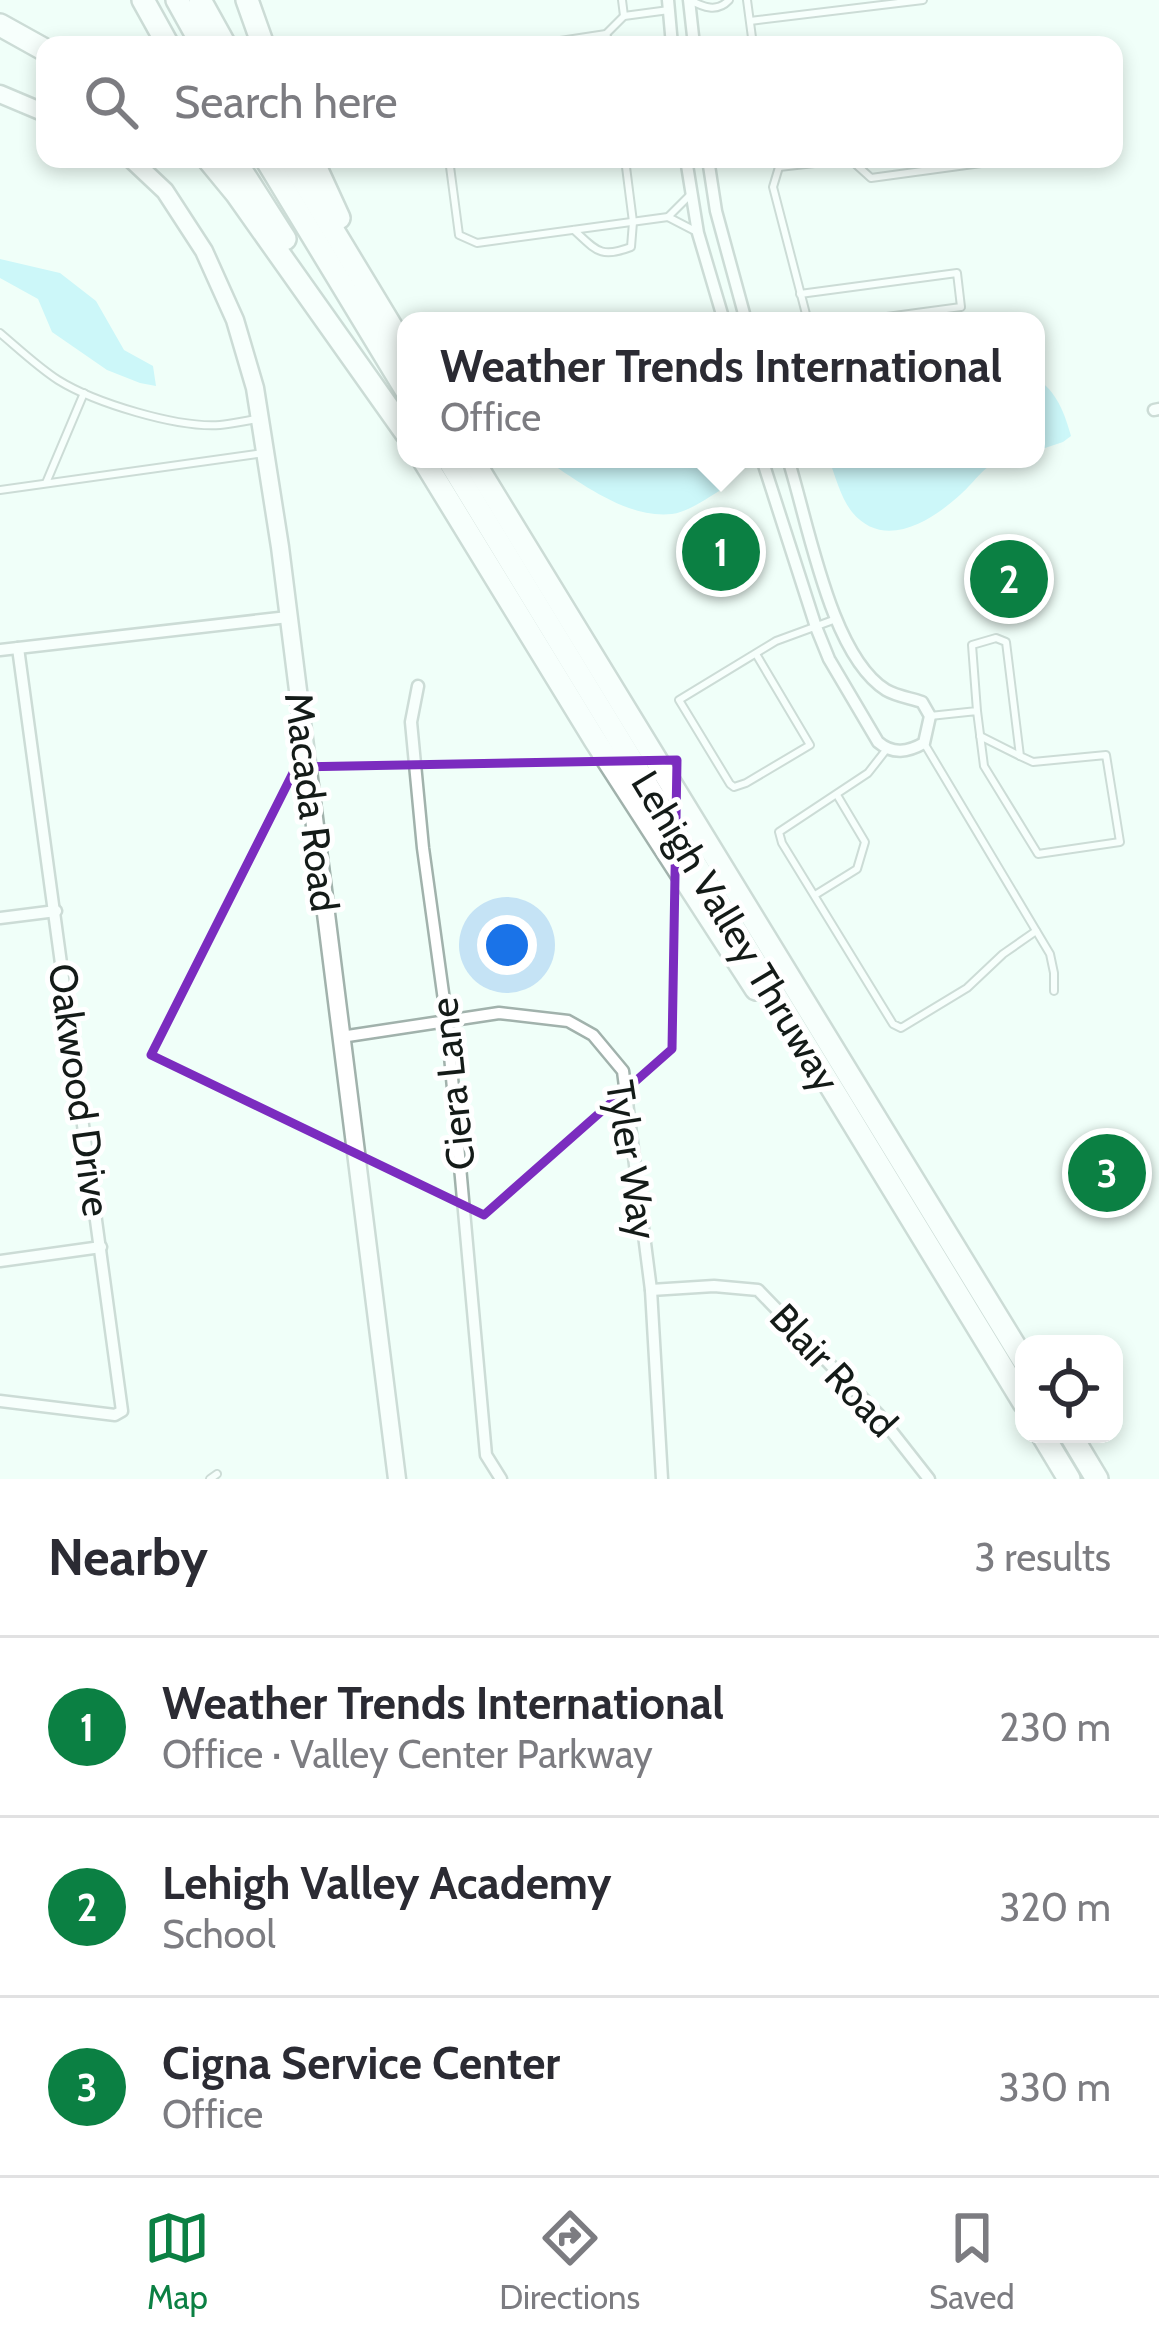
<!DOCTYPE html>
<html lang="en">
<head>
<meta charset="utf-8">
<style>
  :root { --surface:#fff; --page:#f7f7f7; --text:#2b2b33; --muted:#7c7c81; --line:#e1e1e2; --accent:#0b8043 }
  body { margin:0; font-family:Cabin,sans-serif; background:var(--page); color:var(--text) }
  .controls { position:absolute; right:36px; bottom:36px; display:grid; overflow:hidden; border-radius:24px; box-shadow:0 6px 18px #0003 }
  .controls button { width:108px; height:108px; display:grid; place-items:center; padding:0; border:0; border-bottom:3px solid var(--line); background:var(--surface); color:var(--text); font:60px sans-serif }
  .you { position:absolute; left:507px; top:945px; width:42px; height:42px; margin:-30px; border:9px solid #fff; border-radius:50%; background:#1a73e8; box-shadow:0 0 0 18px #1a73e833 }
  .badge { display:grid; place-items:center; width:78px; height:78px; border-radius:50%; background:var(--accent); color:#fff; font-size:39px; font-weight:700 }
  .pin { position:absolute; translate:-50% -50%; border:6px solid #fff; box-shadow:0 3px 12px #0006 }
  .popup { position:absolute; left:397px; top:312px; width:648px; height:156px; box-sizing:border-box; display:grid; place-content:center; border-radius:24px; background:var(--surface); filter:drop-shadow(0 3px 9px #0005); font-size:39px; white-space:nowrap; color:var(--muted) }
  .popup b { font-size:45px; color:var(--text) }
  .popup::after { content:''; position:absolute; left:50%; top:100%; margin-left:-24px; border:24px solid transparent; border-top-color:var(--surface) }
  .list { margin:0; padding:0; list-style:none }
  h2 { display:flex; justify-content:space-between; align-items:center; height:156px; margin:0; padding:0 48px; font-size:51px }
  h2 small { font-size:39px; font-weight:400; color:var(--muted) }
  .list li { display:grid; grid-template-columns:78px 1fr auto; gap:36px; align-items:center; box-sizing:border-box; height:180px; padding:0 48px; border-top:3px solid var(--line) }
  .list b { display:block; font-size:45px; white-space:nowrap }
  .list p { margin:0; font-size:39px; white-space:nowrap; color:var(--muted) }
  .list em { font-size:39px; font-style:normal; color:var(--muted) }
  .icon { flex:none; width:66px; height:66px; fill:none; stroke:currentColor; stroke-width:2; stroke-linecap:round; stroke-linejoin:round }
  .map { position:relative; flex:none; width:1159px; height:1479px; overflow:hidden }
  .search { position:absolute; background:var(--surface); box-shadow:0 6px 18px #0003; left:36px; right:36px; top:36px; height:132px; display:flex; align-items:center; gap:30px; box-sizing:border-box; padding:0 42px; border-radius:24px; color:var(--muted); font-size:45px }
  .sheet { height:696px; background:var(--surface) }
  nav { display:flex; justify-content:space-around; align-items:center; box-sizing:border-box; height:168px; border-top:3px solid var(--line); background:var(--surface); font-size:33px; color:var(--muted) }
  nav a { display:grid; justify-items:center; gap:6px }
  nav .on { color:var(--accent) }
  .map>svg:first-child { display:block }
  .water { fill:#a0edf9 }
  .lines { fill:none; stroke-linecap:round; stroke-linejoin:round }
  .lane-casing { stroke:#a1b2ac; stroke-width:10 }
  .street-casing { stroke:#a1b2ac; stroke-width:15 }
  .secondary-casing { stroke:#a1b2ac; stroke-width:21 }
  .highway-casing { stroke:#a1b2ac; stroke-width:26 }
  .lane { stroke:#fff; stroke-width:6 }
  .street { stroke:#fff; stroke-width:10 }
  .secondary { stroke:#fff; stroke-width:16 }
  .highway { stroke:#fff; stroke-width:21 }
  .marked { fill:none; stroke:#7b2cbf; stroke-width:9; stroke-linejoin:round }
  .labels { text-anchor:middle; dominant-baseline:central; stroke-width:10; stroke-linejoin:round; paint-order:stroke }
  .street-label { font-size:39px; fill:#141b18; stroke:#fff }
</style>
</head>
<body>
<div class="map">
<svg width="1159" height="1479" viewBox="0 0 1159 1479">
  <rect width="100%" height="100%" fill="#f0fff9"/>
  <g class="water">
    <path d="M0,259L60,273L96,301L124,350L153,366L156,386L140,383L107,370L52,332L38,299L0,278Z"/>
    <path d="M1036,378C1057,392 1064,412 1071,436L1063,442L1036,451Z"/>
    <path d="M544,459H714L713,481L723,489C708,497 689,512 672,514C627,519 581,483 544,459Z"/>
    <path d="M829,459H1005C984,464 976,481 961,494C932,521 884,551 852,512C841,498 835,476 829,459Z"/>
  </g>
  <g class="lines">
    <defs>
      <g id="lane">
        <path d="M622,0L624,16"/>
        <path d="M690,0C703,7 717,13 729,0"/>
        <path d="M747,0L753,45"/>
        <path d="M750,21L923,0"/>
        <path d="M606,34L610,45"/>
        <path d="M534,45L606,34L624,16L669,10"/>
        <path d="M449,159L459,235L477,243L668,217L690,195"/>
        <path d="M774,159L779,167L773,187L806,314L804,321"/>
        <path d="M779,167L850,159L871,178L981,163L980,159"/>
        <path d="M668,217L697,232"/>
        <path d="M574,230C596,250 600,259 631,247L633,222L625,159"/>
        <path d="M800,294L957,273L961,307L857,321"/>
        <path d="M0,333C19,349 38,367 58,380C95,403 177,428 220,425C232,424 244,421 257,419"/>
        <path d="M46,483L84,393"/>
        <path d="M0,490L264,453"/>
        <path d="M756,654L810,745L746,783L734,787L730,784L679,700L776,641L836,619"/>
        <path d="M930,716L977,711L972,645L996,638L1006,642L1020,756L1033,762L1106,755L1120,842L1038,854L984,766L977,711"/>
        <path d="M980,736L1020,756"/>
        <path d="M924,743L1050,954L1054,973V991"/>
        <path d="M886,750L868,773L779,832L782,843L893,1024L901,1028L967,988L1003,954L1036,931"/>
        <path d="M815,895L857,869L865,842L837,795"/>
        <path d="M210,1479L217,1474"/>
      </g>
      <g id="street">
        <path d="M668,0L672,45"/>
        <path d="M689,0L694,45"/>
        <path d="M686,159L698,233L724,321"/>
        <path d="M708,159L716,211L746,321"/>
        <path d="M1154,410L1159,409"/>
        <path d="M762,459L816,627L829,659L878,742C893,755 908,752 924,743L930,716L922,702C910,698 896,696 886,690C830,655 808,521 788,459"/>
        <path d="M0,650L288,617"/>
        <path d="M418,686L411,722L423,848L447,1022L486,1455L501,1479"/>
        <path d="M0,918L56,911"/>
        <path d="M341,1037L499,1013L568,1021L593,1035L623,1071L651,1290L662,1479"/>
        <path d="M0,1261L101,1247"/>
        <path d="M651,1290L714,1286L758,1290L878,1414L929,1479"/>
        <path d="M0,1401L115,1415L122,1411L18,648"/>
      </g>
      <g id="secondary">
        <path d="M0,94L45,113"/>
        <path d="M131,159L165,191L204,251L235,320L255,388L280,547L397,1479"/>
      </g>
      <g id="highway">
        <path d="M143,0L168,45"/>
        <path d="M177,0L202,45"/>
        <path d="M200,0L225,45"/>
        <path d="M247,0L263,45"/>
        <path d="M0,25L45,50"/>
        <path d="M208,159L236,193L406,433"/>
        <path d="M234,159L285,239"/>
        <path d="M266,159L406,390"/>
        <path d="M290,159L406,351"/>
        <path d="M312,159L339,218"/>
        <path d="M423,459L595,740L756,989"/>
        <path d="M448,459L1024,1403"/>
        <path d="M472,459L1024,1361"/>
        <path d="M1042,1434L1069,1479"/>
        <path d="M1070,1434L1097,1479"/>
      </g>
    </defs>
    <use href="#lane" class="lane-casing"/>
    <use href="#street" class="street-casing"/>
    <use href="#secondary" class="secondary-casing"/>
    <use href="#highway" class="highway-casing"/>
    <use href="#lane" class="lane"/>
    <use href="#street" class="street"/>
    <use href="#secondary" class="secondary"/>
    <use href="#highway" class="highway"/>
  </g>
  <path d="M0 0H1159V1479H0ZM677,760L672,1049L484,1215L151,1055L296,767Z" fill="#f0fff9" fill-opacity=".55" fill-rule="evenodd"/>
  <path class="marked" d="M677,760L672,1049L484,1215L151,1055L296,767Z"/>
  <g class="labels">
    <g class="street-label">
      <text transform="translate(312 802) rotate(83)">Macada Road</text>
      <text transform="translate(736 931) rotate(59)">Lehigh Valley Thruway</text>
      <text transform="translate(452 1084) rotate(-96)">Ciera Lane</text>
      <text transform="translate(80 1090) rotate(82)">Oakwood Drive</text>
      <text transform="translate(632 1160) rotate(81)">Tyler Way</text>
      <text transform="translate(834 1370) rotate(47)">Blair Road</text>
    </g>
  </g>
</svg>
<div class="controls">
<button><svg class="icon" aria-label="locate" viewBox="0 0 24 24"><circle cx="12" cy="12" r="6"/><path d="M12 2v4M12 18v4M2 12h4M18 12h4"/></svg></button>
</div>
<div class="you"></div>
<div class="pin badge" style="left:721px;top:552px">1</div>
<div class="popup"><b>Weather Trends International</b>Office</div>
<div class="pin badge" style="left:1009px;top:579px">2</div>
<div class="pin badge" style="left:1107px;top:1173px">3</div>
<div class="search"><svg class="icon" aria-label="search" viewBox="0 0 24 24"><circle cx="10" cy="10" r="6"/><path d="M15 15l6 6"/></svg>Search here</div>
</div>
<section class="sheet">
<h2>Nearby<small>3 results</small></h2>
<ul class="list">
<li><span class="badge">1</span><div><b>Weather Trends International</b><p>Office · Valley Center Parkway</p></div><em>230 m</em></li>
<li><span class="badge">2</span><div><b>Lehigh Valley Academy</b><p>School</p></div><em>320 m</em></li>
<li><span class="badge">3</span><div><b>Cigna Service Center</b><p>Office</p></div><em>330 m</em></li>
</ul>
</section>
<nav>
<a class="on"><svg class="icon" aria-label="map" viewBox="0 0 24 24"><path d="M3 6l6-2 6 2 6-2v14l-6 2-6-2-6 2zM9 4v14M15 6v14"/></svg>Map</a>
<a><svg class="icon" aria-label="directions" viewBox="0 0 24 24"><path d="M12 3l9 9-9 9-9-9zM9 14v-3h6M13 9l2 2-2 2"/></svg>Directions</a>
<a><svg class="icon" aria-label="saved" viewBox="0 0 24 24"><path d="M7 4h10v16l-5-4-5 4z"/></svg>Saved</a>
</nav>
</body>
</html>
